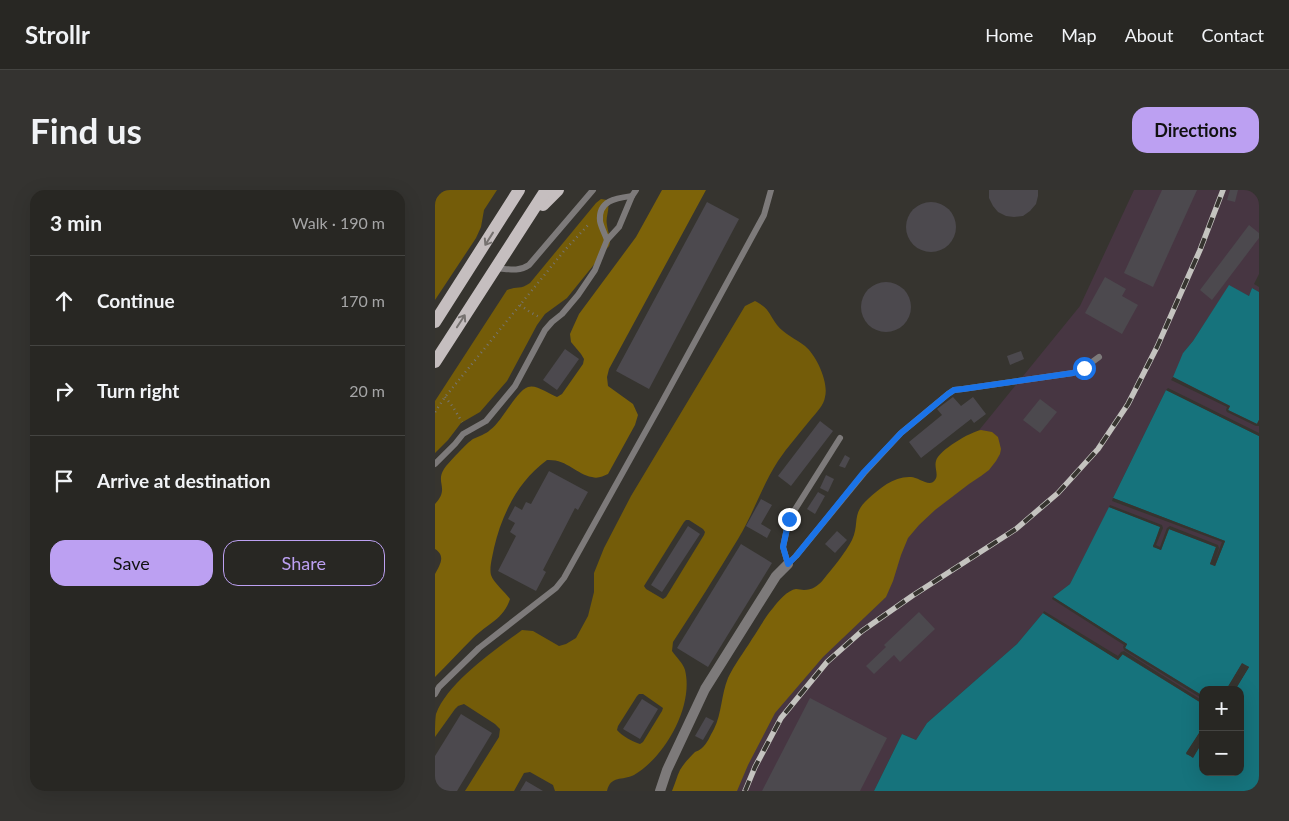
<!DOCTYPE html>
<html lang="en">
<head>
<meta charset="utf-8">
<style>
  :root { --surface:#282723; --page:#343330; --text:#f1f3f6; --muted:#a5a5a6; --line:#444441; --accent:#bca0f2 }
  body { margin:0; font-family:Lato,sans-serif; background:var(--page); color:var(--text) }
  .controls { position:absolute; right:15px; bottom:15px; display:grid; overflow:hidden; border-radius:10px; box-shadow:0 5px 20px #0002 }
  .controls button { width:45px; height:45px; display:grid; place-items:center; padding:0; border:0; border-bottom:1px solid var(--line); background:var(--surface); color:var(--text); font:25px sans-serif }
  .stop { position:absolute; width:15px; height:15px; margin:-11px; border:4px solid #1a73e8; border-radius:50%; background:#fff }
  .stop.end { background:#1a73e8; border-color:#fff; box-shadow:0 1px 5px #0008 }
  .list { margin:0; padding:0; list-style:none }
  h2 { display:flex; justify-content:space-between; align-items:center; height:65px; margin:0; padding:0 20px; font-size:21px }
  h2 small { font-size:16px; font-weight:400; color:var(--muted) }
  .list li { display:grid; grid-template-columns:32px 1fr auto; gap:15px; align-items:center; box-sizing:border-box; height:90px; padding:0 20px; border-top:1px solid var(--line) }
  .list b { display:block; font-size:19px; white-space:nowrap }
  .list em { font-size:16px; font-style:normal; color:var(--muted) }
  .actions { display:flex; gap:10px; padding:15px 20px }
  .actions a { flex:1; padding:11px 0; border:1px solid var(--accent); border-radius:15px; text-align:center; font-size:18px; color:var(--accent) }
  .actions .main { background:var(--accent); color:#111 }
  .icon { flex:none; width:28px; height:28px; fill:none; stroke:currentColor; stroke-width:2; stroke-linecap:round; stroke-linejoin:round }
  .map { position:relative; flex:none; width:824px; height:601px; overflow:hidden; border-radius:15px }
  header { display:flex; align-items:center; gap:30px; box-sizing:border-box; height:70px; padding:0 25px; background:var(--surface); border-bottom:1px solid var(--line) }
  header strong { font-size:24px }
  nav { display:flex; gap:28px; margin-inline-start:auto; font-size:18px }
  .intro { display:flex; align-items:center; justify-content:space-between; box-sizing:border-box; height:120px; padding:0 30px }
  h1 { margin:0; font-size:35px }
  .button { padding:12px 22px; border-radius:15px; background:var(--accent); color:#111; font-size:18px; font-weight:700 }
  main { display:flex; gap:30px; padding:0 30px }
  aside { flex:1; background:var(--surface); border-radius:15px; box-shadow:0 5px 20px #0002 }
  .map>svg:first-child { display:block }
  .industrial { fill:#473642 }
  .green { fill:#745c09; fill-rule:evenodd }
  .forest { fill:#7d6309 }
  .water { fill:#16737c }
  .pier { fill:#36342f }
  .building { fill:#4c494e }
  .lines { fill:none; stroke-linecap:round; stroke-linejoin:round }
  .path { stroke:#777571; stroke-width:2.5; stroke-dasharray:1 4; stroke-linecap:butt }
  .lane { stroke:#7d7a7a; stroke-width:6 }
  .street { stroke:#7d7a7a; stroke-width:10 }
  .primary { stroke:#c5bebf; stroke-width:12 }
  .rail-casing { stroke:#c4c3bf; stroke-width:5.5 }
  .rail { stroke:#36342f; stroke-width:4; stroke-dasharray:11; stroke-linecap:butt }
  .oneway { stroke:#767270 }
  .route { stroke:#1a73e8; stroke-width:6 }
</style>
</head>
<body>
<header>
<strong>Strollr</strong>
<nav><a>Home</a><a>Map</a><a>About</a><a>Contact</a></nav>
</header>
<div class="intro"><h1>Find us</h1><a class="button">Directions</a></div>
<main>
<aside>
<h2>3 min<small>Walk · 190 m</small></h2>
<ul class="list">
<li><svg class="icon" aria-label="ahead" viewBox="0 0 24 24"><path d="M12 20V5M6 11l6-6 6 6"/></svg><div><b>Continue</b></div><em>170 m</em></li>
<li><svg class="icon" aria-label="right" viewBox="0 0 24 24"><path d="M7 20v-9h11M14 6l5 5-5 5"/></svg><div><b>Turn right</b></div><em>20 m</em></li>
<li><svg class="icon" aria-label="arrive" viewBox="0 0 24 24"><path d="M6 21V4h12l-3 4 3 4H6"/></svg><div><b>Arrive at destination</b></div></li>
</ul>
<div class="actions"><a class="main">Save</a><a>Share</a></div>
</aside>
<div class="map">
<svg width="824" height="601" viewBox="0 0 824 601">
  <rect width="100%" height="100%" fill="#36342f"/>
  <path class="industrial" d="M699,0H824V84L819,94L824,97V102L817,98L814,106L794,96L758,151L748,163L822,234L824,230V246L731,200L678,308L790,351L780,376L726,360L674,318L635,394L618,407L768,506V514L688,464L683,470L608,423L582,454L492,533L481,550L467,544L439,601H269L367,458L645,116Z"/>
  <g class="green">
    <path d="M8,0H62L49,20L46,37L41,48L0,110V9Z"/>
    <path d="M166,9L172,10C176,19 170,26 172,35C173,44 177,48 174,56L132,108L110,124L102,135L72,191L45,222L26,233L13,250L0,263V211L72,100C82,96 85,100 95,93L161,13Z"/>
    <path d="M320,111C335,119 333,123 342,135C349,144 361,149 370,156C381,165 394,192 390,207C389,215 381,223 376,229C365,243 353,256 343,271C327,296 318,324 303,349C282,384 260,418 238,452L237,461C241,467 248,473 250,480C259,516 230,567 199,585C187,591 176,585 172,601H120L118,595L95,582L89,583L79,601H30L64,547L65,539L60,534L29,514L23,516L20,519L0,547C0,540 0,530 1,524C13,492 60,460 87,440L98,441L124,456L131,454L141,448L153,426L159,402V383L169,358L196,306L310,116ZM251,330H254L268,339L270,342L269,345L231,407L228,409L211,399L209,396L249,332ZM204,504H208L228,518L227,521L208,552L205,554C198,552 187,546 182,540L183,536L202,506Z"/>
  </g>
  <g class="forest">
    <path d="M227,0H271L174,179L172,187L173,196L198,214L203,225L200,235L173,284C168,286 163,289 157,287C141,284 132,269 112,270C83,291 67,324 59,358C58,364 54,378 56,385C58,392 70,402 75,409C69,429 52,434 38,448C25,461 13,474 0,487V384C5,375 11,366 0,359V314C15,298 0,293 9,279C13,273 33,252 38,249C44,246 51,244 55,240C68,231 80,202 93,197C101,194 114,204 122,207L127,204L148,174L149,169L146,164L136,152L135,144L139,135L144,124L201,47Z"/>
    <path d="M546,240L557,242L563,247L566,259L565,264L561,271L554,280L546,286L534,294L500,320L484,335L473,348L466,365L458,391L451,407L388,467L340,523L313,575L302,601H237C240,594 242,586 245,580C249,573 255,567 260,562C262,561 265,560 267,558C272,554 275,546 279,539C287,523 286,505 293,488C299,475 309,462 317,449C324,439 330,427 338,418C343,411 353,400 361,399C364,399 366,400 369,400C377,400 383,396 388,390C397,379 411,362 417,350C425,333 416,324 433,309C445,298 459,286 476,287C483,287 495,298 500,290C504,285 499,277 501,271C504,260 535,242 546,240Z"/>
  </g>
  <g class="water">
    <path d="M794,95L814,106L817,98L824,102V230L822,234L793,220L795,216L738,187L748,163L758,151Z"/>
    <path d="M731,200L824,246V601H439L467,544L481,550L492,533L582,454L608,423L683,470L687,464L768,514V537L751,564L758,567L768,551V582H805V500H800L814,477L807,474L791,500H768V506L690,458L692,454L618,407L635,394L674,317L726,337L718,356L726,360L734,339L781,357L775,374L780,376L790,351L678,308Z"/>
  </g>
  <g class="pier">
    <path d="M738,187L795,216L793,220L822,234L824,230V236H821L792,222L791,220L792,217L736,190Z"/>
    <path d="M733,198L824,243V246L731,200Z"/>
    <path d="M678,308L790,351L780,376L775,374L781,357L734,339L726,360L718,357L725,337L674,317L675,315L727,335L728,338L721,355L725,357L732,338L735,336L783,355L784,358L779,373L787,352L677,311Z"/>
    <path d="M618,407L692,454L690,458L768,506V509L689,460L688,457L689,455L617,409Z"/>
    <path d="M609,421L683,466L686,462L689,461L768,511V514L688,464L683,470L608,423Z"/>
    <path d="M807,473L814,477L800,500H797L810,478L808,477L794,500H791Z"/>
    <path d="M768,537V542L754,563L757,564L766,550L768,549V551L758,568L751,563Z"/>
  </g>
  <g class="building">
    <path d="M554,0H603V6L601,14L595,21L588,26L579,27L571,26L563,22L558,16L554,8Z"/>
    <path d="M727,0H762L718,97L689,83Z"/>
    <path d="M795,0H803L800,12L792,10Z"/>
    <path d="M272,12L304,29L214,199L181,181Z"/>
    <circle cx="496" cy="37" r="25"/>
    <path d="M814,35L824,43V48L777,110L765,100Z"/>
    <path d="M670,87L691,99L687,106L703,115L687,144L650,123Z"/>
    <circle cx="451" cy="117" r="25"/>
    <path d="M130,159L144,169L122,200L108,190Z"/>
    <path d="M586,161L589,169L575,175L572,166Z"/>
    <path d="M518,207L526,216L538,207L551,224L539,233L536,229L486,268L474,252L507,225L502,219Z"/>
    <path d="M605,209L622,222L605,243L588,230Z"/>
    <path d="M385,231L398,241L356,296L343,286Z"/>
    <path d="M410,265L415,268L410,278L404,276Z"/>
    <path d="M114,281L153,302L143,320L140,318L108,380L111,382L101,401L63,381L81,346L75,342L80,333L73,329L80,316L87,320L91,312L96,314Z"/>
    <path d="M391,285L399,289L393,302L385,298Z"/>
    <path d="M383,302L390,306L380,324L372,319Z"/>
    <path d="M326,309L337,315L326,334L336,340L332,348L311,336Z"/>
    <path d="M253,336L265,344L227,402L216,395Z"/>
    <path d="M402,341L412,350L400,363L390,354Z"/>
    <path d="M306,354L337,373L273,477L242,458Z"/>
    <path d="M484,422L500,439L465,472L459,465L439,484L431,476L451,457L449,455Z"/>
    <path d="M375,508L452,548L425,601H327Z"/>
    <path d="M207,509L223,519L205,549L188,539Z"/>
    <path d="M26,524L57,543L22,601H0V566Z"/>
    <path d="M271,527L279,531L268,550L260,546Z"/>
    <path d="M91,591L108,601H85Z"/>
  </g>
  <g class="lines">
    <g class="path">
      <path d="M85,115L95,122L106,128"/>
      <path d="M10,207L18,217L27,232"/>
      <path d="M0,222L10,207L129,61L154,34"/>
    </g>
    <g class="lane">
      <path d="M172,50C170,44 166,37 165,31C163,10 182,8 197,6"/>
      <path d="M61,78C73,79 84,82 94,75L158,0"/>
      <path d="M405,248L354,329L348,357L353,374L361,366L429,283L466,243L513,204L519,200L528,199L638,183L649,178L664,167"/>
      <path d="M0,274L20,254L28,244L51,231L80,196L110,140L117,132L127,124L143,105L160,80L172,50L184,37L197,6L201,0"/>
      <path d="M0,504L4,497L44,458L121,398L129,388L227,212L329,25L336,0"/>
    </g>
    <path class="street" d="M225,601L232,580L270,499L341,386L353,374"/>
    <g class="primary">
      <path d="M108,15L123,0"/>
      <path d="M0,132L84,0"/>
      <path d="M0,172L111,0"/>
    </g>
    <defs>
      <path id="rail" d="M310,601L320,577L346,528L392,472L427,441L477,406L581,339L623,303L663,259L693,214L722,157L765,60L788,0"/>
    </defs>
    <use href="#rail" class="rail-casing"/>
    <use href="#rail" class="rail"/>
  </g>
  <defs><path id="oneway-shaft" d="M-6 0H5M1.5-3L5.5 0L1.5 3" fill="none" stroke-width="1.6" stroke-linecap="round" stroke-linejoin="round" transform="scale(1.25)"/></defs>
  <g class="oneway">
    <use href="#oneway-shaft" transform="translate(54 49) rotate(122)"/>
    <use href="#oneway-shaft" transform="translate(26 131) rotate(-57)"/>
  </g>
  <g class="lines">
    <path class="route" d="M354,329L348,357L353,374L361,366L429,282L466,243L513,204L519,200L528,199L638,183L649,178"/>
  </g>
</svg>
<div class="controls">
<button>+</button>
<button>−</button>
</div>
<div class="stop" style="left:649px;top:178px"></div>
<div class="stop end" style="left:354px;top:329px"></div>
</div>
</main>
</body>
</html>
